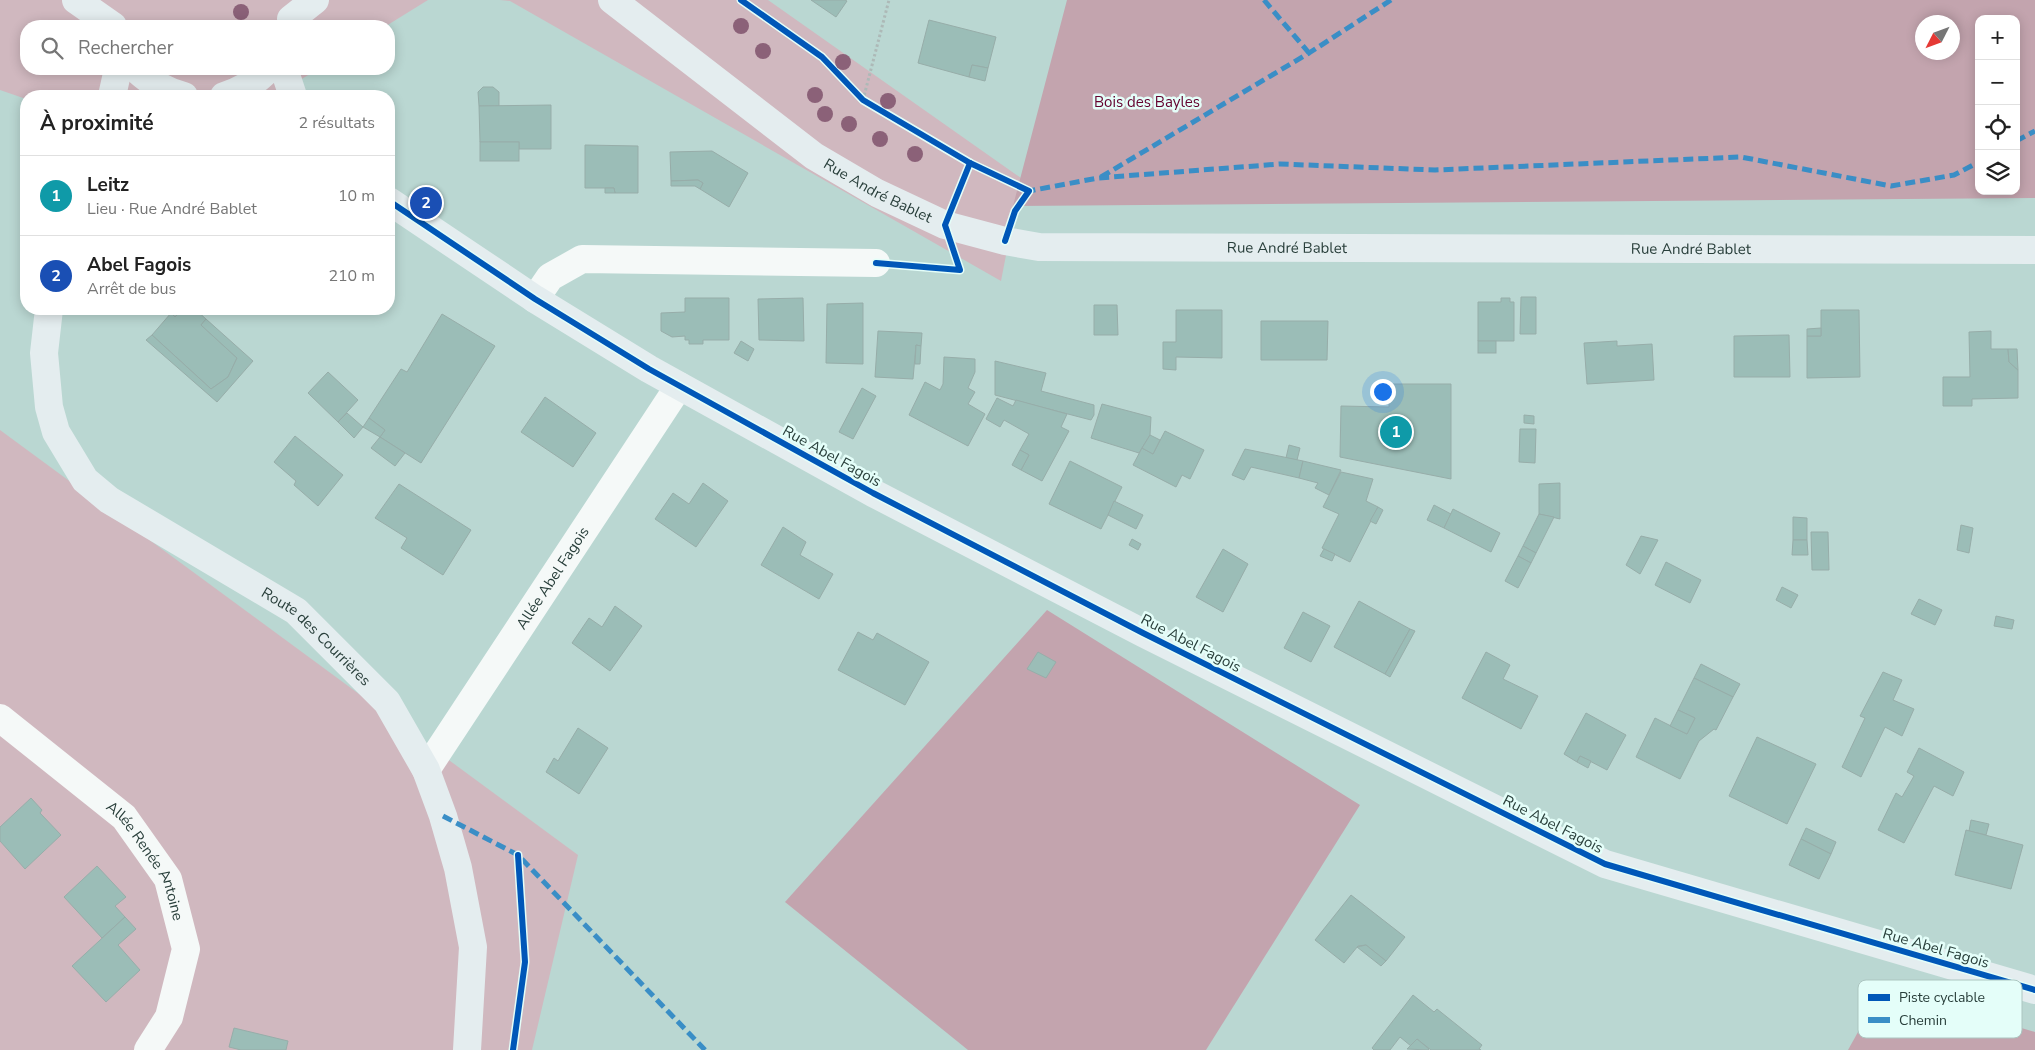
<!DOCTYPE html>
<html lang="fr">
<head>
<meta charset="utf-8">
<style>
  :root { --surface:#fff; --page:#f6f6f6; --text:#222; --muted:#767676; --line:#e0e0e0; --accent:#0f766e }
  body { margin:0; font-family:"Nunito Sans",sans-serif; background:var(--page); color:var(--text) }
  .controls { position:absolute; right:15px; top:15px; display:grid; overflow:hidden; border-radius:10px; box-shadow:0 2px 12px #0003 }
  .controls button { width:45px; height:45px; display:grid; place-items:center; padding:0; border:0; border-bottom:1px solid var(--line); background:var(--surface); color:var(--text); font:25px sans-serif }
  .compass { position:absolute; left:1915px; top:15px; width:45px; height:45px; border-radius:50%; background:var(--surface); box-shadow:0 2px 12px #0003; rotate:228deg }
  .you { position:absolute; left:1382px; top:391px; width:18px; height:18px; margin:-12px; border:4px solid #fff; border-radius:50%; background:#1a73e8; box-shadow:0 0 0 8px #1a73e833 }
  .badge { display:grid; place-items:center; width:32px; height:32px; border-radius:50%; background:var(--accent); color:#fff; font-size:16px; font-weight:700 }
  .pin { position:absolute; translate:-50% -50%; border:2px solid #fff; box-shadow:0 1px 5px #0006 }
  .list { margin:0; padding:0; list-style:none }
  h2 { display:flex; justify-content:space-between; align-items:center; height:65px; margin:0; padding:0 20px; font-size:21px }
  h2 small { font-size:16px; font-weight:400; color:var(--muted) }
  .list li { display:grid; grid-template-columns:32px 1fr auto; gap:15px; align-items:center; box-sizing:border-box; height:80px; padding:0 20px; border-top:1px solid var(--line) }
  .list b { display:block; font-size:19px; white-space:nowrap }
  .list p { margin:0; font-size:16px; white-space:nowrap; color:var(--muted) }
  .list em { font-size:16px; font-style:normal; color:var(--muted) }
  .icon { flex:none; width:28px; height:28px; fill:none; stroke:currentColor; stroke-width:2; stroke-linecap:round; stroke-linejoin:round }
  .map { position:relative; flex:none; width:2035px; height:1050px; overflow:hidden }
  .search { position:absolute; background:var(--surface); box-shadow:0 2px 12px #0003; left:20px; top:20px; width:375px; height:55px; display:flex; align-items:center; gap:12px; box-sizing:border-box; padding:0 18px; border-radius:20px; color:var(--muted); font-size:19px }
  .panel { position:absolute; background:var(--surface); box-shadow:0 2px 12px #0003; left:20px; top:90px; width:375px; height:225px; border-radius:20px }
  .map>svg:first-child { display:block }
  .green { fill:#d0b8bf }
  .forest { fill:#c3a4ae; fill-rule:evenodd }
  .building { fill:#9bbdb7; stroke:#97ada9 }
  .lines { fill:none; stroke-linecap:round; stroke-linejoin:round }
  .path { stroke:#adb9b7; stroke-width:3; stroke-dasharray:2.5 2.5; stroke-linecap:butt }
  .street { stroke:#f5f9f8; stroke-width:28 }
  .secondary { stroke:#e4edef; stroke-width:28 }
  .quiet { stroke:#3a8ec6; stroke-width:5; stroke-dasharray:10 5; stroke-linecap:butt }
  .cycleway-casing { stroke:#e4fef9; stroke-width:9 }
  .cycleway { stroke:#0057b8; stroke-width:6 }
  .tree { fill:#8b6178 }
  .labels { text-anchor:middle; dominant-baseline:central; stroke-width:5; stroke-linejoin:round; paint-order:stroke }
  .park-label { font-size:15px; fill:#64002e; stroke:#e4fef9 }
  .street-label { font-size:15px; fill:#293f3b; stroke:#e4fef9 }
  .key { fill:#e4fef9; stroke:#acc5c0; stroke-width:1 }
  .key-label { font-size:14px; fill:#293f3b }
</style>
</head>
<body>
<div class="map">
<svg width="2035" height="1050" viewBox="0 0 2035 1050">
  <rect width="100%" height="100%" fill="#bad7d2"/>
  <g class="green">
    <path d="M0,0H428L386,26H26V69H318L274,96H26V99L0,90Z"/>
    <path d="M500,0H768L1021,178L1001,281L510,1Z"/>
    <path d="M0,430L578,855L532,1050H0Z"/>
  </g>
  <g class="forest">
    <path d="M1067,0H2035V198L1013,206ZM1979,19H2016V191H1979ZM1922,22H1952V52H1922Z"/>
    <path d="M1047,610L1360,805L1206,1050H968L785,902Z"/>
    <path d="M1883,987L2035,1032V1050H1848Z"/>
  </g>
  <g class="building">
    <path d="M811,0H845L847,1L836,17Z"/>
    <path d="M929,20L996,37L988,68L972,65L969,77L918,63Z"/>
    <path d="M972,65L988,68L985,81L969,77Z"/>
    <path d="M483,87H493L499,92V106H479L478,92Z"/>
    <path d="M551,105V149H519V142H480L479,106Z"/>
    <rect x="480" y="142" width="39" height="19"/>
    <path d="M585,145L638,146V193H615L614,188H585Z"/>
    <path d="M712,151L748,173L729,207L700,189L703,183L698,180L671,181L670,152Z"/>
    <path d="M698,180L703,183L700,189L695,186H671V181Z"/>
    <path d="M605,188H614L615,193H605Z"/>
    <path d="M1521,297H1536V334H1520Z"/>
    <path d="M685,298H729V340H703V344H689V340H685V336L672,337L661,331V313L685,312Z"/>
    <path d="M803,298L804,341L759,340L758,299Z"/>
    <path d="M1501,298H1510V302H1514V341H1478V302H1501Z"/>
    <path d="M863,303V364L826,363L827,304Z"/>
    <path d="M1094,305H1117L1118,335H1094Z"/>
    <path d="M175,309H183L175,317L171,313Z"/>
    <path d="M183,309H195L206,319L201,325L237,358L228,377L211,389L152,335L171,313L175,317Z"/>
    <path d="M1176,310H1222V358L1176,357V370L1163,369V342H1176Z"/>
    <path d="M1821,310H1859L1860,377L1807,378V336H1821Z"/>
    <path d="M442,314L495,346L421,463L380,437L385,430L369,418L401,369L407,372Z"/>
    <path d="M206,319L253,361L217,402L146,340L152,335L211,389L228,377L237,358L201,325Z"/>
    <path d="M1261,321H1328L1327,360H1261Z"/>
    <path d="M1821,328V336H1807V329Z"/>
    <path d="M878,331L922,333L921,346L916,345L913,379L875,377Z"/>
    <path d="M1991,331V349H2008L2009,362L2018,370V398L1972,399V406H1943V377H1970L1969,332Z"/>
    <path d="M1789,335L1790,377H1734V336Z"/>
    <path d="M741,341L754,349L748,361L734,353Z"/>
    <rect x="1478" y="341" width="18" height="12"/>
    <path d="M1617,341V346L1652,344L1654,380L1587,384L1584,343Z"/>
    <path d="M916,345L921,346L920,364H915Z"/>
    <path d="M2008,349H2017L2018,370L2009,362Z"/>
    <path d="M944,357L975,359V372L968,388L975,392L968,404L985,414L968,446L909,415L925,382L940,390L943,384Z"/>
    <path d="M995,361L1046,373L1041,391L1094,405V415L1091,420L995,395Z"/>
    <path d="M328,372L358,400L338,422L308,393Z"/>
    <path d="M1389,384H1451V479L1340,457L1341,406L1389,407Z"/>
    <path d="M862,388L876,396L853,439L839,432Z"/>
    <path d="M545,397L596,433L573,467L521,432Z"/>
    <path d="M997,398L1013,406L1016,400L1067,414L1061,427L1069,431L1042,481L1021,470L1029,455L1020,450L1029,434L1004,420L1000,427L986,419Z"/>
    <path d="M1102,404L1151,417L1150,435L1139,453L1091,438Z"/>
    <path d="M347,413L363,427L354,438L338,422Z"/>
    <path d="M1524,415L1534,416V424L1524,423Z"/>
    <path d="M369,418L385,430L380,437L363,427Z"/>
    <path d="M1520,429H1536L1535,463L1519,462Z"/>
    <path d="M1165,431L1204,450L1190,479L1182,475L1176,487L1133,465L1142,448L1153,454Z"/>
    <path d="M1150,435L1160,440L1153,454L1142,448Z"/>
    <path d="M295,436L343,475L318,506L294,485L296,481L274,462Z"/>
    <path d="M380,437L405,453L395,466L371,448Z"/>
    <path d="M1289,445L1300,448L1297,460L1286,458Z"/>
    <path d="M1245,449L1303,461L1299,478L1251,467L1244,480L1232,475Z"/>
    <path d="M1020,450L1029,455L1021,470L1012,465Z"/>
    <path d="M1070,461L1122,487L1101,529L1049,504Z"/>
    <path d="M1303,461L1341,470L1329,495L1315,488L1318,483L1299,478Z"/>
    <path d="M1341,472L1373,479L1366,501L1378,507L1350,562L1322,548L1339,514L1323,507Z"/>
    <path d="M703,483L728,501L696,547L655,519L673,493L689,504Z"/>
    <path d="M1560,483V519L1539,514V484Z"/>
    <path d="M399,484L471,530L443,575L401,548L407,538L375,518Z"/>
    <path d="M1114,501L1143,515L1136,529L1108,515Z"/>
    <path d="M1434,505L1451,514L1444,528L1427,520Z"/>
    <path d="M1378,507L1383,510L1376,524L1370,521Z"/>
    <path d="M1453,509L1500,533L1491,552L1444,528Z"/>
    <path d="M1539,514L1554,517L1536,553L1523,546Z"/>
    <path d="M1793,517L1807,518V540H1793Z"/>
    <path d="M1961,525L1973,528L1969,553L1957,550Z"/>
    <path d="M783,527L806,542L800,555L833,574L819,599L761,565Z"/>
    <path d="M1811,532H1828L1829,570H1812Z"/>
    <path d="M1641,536L1658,540L1640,574L1626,565Z"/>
    <path d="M1132,539L1141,544L1138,550L1129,545Z"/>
    <path d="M1793,540H1807L1808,555H1792Z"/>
    <path d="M1523,546L1536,553L1531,563L1518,556Z"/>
    <path d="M1223,549L1248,564L1223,612L1196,597Z"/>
    <path d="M1324,549L1335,554L1332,561L1320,556Z"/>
    <path d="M1518,556L1531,563L1518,588L1505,581Z"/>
    <path d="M1666,562L1701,580L1690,603L1655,585Z"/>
    <path d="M1782,587L1798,595L1791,608L1776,600Z"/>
    <path d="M1919,599L1942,610L1935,625L1911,614Z"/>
    <path d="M1359,601L1410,629L1385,674L1334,647Z"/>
    <path d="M615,606L642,626L610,671L572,643L589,618L602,627Z"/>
    <path d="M1303,612L1330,626L1311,662L1284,648Z"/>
    <path d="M1996,616L2014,620L2012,629L1994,626Z"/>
    <path d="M1410,629L1415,631L1390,677L1385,674Z"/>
    <path d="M858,632L873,640L877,633L929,662L905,705L838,670Z"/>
    <path d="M1038,652L1056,662L1046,678L1027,669Z"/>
    <path d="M1486,652L1510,665L1503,679L1538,696L1521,729L1462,698Z"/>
    <path d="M1701,664L1740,684L1733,697L1694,678Z"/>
    <path d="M1883,672L1902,680L1893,700L1914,709L1902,736L1885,727L1861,777L1842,767L1865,718L1860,716Z"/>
    <path d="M1694,678L1733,697L1716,730L1714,729L1699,741L1680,779L1636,757L1655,718L1687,734L1695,718L1678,710Z"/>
    <path d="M1678,710L1695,718L1687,734L1670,726Z"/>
    <path d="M1586,713L1626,735L1607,770L1580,756L1577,762L1564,754Z"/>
    <path d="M578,728L608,748L579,794L546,772L554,758L558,761Z"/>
    <path d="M1757,737L1816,764L1787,824L1729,796Z"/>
    <path d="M1919,748L1964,772L1953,796L1934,786L1904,843L1878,830L1896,793L1902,797L1914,776L1907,772Z"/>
    <path d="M1580,756L1591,761L1588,768L1577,762Z"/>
    <path d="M31,798L42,810L40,813L61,835L25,869L0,841V827Z"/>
    <path d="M1971,820L1989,824L1986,835L1969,831Z"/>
    <path d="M1806,828L1836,842L1831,854L1801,839Z"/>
    <path d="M1966,830L2023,845L2011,889L1955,875Z"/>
    <path d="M1801,839L1831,854L1819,879L1789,865Z"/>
    <path d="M97,866L126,897L115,906L125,917L102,938L64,897Z"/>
    <path d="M1351,895L1405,937L1386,961L1366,945L1358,946L1344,963L1315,940Z"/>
    <path d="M125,917L136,929L118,945L140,970L106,1002L72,966Z"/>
    <path d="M1366,945L1386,961L1381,966L1357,947Z"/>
    <path d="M1413,995L1434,1012L1437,1009L1482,1045L1479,1049L1481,1050H1431L1417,1039L1411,1046L1400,1037L1390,1050H1374L1372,1048Z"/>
    <path d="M234,1028L288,1041L286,1050H241L229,1047Z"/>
    <path d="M1417,1039L1429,1049L1428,1050L1407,1049Z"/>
  </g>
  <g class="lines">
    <path class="path" d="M863,100L889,0"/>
    <g class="street">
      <path d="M535,299L550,277L582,259L876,263"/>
      <path id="s1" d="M0,718L124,817L168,879L186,949L169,1017L148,1050"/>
      <path id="s2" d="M426,770L679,386"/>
    </g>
    <g class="secondary">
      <path d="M76,0L113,26"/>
      <path id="s3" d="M612,0L814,156L877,193L945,225L1005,241L1039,247L2035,250"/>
      <path d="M291,19L315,0"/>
      <path d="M136,69C150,82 164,91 184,96"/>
      <path d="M284,69L293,96"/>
      <path d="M112,96L118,69"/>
      <path d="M224,96C240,91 256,82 268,69"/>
      <path d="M389,201L535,299L649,369L873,493L1143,633L1605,864L2035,990"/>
      <path id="s4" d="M49,309L44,353L49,407L56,432L85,480L109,500L296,611L387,702L426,770L443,816L458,868L473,947L467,1050"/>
    </g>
    <g class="quiet">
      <path d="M1264,0L1309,53"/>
      <path d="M2016,141L2035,131"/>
      <path d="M1101,177L1309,53L1391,0"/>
      <path d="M1026,189L1029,191L1098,178L1280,164L1435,170L1741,157L1891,186L1954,175L1979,162"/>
      <path d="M443,816L518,855L705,1050"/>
    </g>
    <defs>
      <g id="cycleway">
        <path d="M741,0L822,57L863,100L970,163L1029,191L1015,211L1005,241"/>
        <path d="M389,201L535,299L649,369L873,493L1143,633L1605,864L2035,990"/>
        <path d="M876,263L960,270L945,225L970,163"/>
        <path d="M513,1050L525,962L518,855"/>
      </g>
    </defs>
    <use href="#cycleway" class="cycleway-casing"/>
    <use href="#cycleway" class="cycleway"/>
  </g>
  <g class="tree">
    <circle cx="241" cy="12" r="8"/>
    <circle cx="741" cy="26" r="8"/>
    <circle cx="763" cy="51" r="8"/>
    <circle cx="843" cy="62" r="8"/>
    <circle cx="815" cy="95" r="8"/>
    <circle cx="888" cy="101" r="8"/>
    <circle cx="825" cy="114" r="8"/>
    <circle cx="849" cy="124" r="8"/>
    <circle cx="880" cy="139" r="8"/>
    <circle cx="915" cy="154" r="8"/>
  </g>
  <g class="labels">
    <g class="park-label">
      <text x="1147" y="102">Bois des Bayles</text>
    </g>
    <g class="street-label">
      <text stroke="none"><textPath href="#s3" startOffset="328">Rue André Bablet</textPath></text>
      <text stroke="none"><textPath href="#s3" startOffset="748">Rue André Bablet</textPath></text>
      <text stroke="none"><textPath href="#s3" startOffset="1152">Rue André Bablet</textPath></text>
      <text transform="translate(832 456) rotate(29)">Rue Abel Fagois</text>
      <text stroke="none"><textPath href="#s2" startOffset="230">Allée Abel Fagois</textPath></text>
      <text stroke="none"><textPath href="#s4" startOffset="461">Route des Courrières</textPath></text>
      <text transform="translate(1191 643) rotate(27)">Rue Abel Fagois</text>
      <text transform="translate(1553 824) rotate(27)">Rue Abel Fagois</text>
      <text stroke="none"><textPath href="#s1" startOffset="208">Allée Renée Antoine</textPath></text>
      <text transform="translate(1936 948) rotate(16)">Rue Abel Fagois</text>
    </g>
  </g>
  <rect x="1858" y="980" width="164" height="58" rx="8" class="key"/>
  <rect x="1868" y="994" width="22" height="7" fill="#0057b8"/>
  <rect x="1868" y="1017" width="22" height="6" fill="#3a8ec6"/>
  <g class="key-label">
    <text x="1899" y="1002">Piste cyclable</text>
    <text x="1899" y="1025">Chemin</text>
  </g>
</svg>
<div class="controls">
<button>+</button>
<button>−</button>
<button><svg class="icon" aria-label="locate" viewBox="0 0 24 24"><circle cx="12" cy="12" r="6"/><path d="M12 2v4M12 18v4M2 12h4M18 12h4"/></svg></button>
<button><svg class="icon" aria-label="layers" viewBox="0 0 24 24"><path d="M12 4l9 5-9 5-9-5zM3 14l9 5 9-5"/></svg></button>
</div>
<svg class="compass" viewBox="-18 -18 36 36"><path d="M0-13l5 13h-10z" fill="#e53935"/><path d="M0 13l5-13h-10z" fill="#767676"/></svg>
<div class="you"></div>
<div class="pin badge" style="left:1396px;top:432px;background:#0f9aa8">1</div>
<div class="pin badge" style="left:426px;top:203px;background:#1a4fb4">2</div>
<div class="search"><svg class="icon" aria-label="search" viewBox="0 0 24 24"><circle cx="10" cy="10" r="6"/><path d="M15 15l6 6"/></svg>Rechercher</div>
<section class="panel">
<h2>À proximité<small>2 résultats</small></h2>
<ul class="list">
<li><span class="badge" style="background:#0f9aa8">1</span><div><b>Leitz</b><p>Lieu · Rue André Bablet</p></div><em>10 m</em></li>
<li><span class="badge" style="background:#1a4fb4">2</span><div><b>Abel Fagois</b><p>Arrêt de bus</p></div><em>210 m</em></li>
</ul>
</section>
</div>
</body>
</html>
